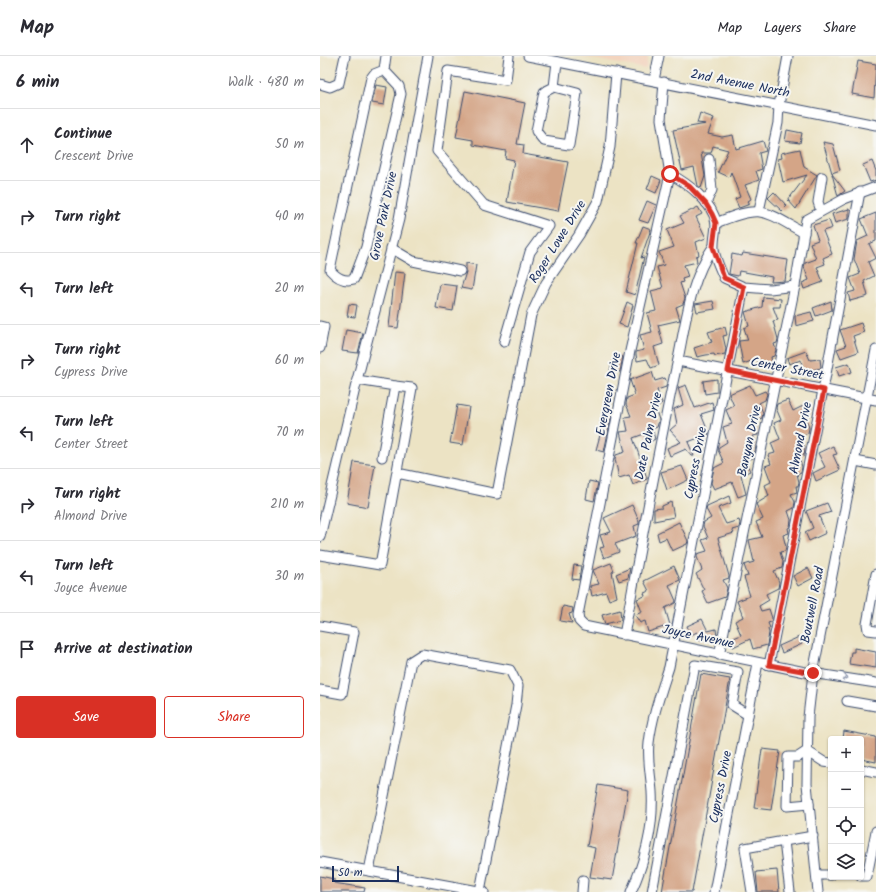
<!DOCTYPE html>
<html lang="en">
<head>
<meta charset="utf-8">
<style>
  :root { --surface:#fff; --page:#f2f2f3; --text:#2b2b33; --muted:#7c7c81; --line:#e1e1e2; --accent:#d93025 }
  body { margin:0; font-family:Kalam,sans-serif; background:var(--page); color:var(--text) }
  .controls { position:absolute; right:12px; bottom:12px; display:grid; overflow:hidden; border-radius:4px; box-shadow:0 1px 3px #0004 }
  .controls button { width:36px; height:36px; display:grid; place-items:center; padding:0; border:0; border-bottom:1px solid var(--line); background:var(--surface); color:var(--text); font:20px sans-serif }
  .scale { position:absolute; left:12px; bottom:10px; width:67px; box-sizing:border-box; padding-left:4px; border:2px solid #1b2f5e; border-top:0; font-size:11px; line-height:14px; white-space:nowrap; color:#1b2f5e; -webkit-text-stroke:3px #f6f6f2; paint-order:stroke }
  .stop { position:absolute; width:12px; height:12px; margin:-9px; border:3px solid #d93025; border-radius:50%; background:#fff }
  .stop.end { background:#d93025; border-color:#fff; box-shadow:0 1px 4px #0008 }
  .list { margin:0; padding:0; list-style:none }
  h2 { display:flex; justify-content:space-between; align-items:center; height:52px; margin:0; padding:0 16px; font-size:17px }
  h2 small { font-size:13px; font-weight:400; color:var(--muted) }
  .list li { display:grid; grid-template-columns:26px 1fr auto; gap:12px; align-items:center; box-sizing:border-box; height:72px; padding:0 16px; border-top:1px solid var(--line) }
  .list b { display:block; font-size:15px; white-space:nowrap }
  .list p { margin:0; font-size:13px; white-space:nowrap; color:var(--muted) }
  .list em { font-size:13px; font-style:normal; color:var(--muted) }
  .actions { display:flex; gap:8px; padding:12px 16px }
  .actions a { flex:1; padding:9px 0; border:1px solid var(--accent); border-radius:4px; text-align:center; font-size:14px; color:var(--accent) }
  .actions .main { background:var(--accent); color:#fff }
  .icon { flex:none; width:22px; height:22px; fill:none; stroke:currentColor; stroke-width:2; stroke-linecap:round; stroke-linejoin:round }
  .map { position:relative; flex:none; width:556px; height:836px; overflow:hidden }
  header { display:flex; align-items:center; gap:24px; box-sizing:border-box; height:56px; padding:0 20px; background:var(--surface); border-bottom:1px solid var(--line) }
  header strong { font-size:19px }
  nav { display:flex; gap:22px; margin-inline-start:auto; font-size:14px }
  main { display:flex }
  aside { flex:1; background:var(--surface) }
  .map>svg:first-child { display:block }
  .built { fill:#f3d4bf }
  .building { fill:#d4a587 }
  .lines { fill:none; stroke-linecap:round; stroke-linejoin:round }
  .minor-casing { stroke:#3a4a6d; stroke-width:11 }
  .minor { stroke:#fff; stroke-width:9 }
  .oneway { stroke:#8d97ae }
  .route { stroke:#d93025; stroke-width:5 }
  .labels { text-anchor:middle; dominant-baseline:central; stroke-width:4; stroke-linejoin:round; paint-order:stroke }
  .street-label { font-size:13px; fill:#1b2f5e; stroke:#f6f6f2 }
</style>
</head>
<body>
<header>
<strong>Map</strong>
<nav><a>Map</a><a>Layers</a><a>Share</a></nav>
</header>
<main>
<aside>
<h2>6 min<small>Walk · 480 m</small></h2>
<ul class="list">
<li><svg class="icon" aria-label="ahead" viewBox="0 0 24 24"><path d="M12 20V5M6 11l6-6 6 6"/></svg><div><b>Continue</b><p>Crescent Drive</p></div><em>50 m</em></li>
<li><svg class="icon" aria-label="right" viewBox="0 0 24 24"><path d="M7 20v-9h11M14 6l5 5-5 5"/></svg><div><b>Turn right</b></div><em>40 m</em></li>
<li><svg class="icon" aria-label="left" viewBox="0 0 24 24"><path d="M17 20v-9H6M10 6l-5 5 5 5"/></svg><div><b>Turn left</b></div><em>20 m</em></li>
<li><svg class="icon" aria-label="right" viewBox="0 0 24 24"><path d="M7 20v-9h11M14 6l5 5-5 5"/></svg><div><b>Turn right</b><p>Cypress Drive</p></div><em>60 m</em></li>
<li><svg class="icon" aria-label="left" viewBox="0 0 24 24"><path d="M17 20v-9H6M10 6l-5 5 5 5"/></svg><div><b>Turn left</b><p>Center Street</p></div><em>70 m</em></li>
<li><svg class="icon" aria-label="right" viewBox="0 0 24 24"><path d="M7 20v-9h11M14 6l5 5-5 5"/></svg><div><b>Turn right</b><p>Almond Drive</p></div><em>210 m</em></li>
<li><svg class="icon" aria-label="left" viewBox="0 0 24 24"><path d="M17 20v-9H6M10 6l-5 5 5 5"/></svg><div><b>Turn left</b><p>Joyce Avenue</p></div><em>30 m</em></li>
<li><svg class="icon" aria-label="arrive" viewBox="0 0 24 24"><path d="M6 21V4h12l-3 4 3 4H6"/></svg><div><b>Arrive at destination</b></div></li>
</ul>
<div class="actions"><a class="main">Save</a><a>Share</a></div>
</aside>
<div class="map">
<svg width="556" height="836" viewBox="0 0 556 836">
  <rect width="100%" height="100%" fill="#f6f6f2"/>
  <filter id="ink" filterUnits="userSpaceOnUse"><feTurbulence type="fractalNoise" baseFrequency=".025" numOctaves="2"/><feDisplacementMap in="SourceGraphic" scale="8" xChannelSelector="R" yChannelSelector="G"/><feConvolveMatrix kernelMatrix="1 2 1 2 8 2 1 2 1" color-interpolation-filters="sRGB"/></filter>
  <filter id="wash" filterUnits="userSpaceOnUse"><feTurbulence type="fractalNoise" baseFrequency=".012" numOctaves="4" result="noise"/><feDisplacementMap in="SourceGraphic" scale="16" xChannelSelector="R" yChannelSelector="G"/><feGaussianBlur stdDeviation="0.9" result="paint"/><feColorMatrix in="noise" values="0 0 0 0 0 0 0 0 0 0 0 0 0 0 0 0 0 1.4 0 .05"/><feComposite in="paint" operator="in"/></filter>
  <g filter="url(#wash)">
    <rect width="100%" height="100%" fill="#ece3c4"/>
    <path class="built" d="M259,0H328L326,13Z"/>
    <g id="blocks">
      <g class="building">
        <path d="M538,5L556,8L554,42L532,38Z"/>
        <path d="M56,29L67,31L64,49L52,47Z"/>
        <path d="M145,35L205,47L197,88L204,89L203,98L248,106L238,155L187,146L194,104L185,102L186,95L153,89V84L136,81Z"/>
        <path d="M380,57L394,62L388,78L402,81L413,79L416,93L443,85L446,95L439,97L442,113L436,115L439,124L425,129L431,143L428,145L430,148L419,152L415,143L420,141L411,116L409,121L398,116L408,94L393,90L391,97H381L385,120L381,132L378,130L374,111L362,114L353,74L386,68L377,67Z"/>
        <path d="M467,74L482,77L480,87L465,85Z"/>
        <path d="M503,86L513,88L520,114L512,117Z"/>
        <path d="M480,93L484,111L497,119L476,153L468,144L487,119L463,126L458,103L462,102L461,97Z"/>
        <path d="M552,105L556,115V124L550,126L543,109Z"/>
        <path d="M512,118L525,135L518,140Z"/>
        <path d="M332,120L341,124L336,137L327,133Z"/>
        <path d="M454,136L467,150L462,155L448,142Z"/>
        <path d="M327,145L336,149L328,167L319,164Z"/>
        <path d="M378,151L382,158L376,161L386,182L376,186L379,199L376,200L377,206L364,209L368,221L362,223L363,226L360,227L365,242L363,248L356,251L360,264L338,269L343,288L334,291L339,309L331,312L327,303L317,305L316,298V296L324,294L320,279L332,276L327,257L336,255L331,235L343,232L337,211L344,209L339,196L354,191L347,174L364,167L360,160Z"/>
        <path d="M529,153V163L515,167L512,158Z"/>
        <path d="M556,157V185L549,188L556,202L548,206L554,220L544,225L548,240L530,245L528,237L535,235L530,222L540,218L534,203L537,185L548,180L541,163Z"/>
        <path d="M509,164L512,172L503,175L512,198L503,202L505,208L497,211L503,226L484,233L482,227L489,224L484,211L485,207L496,203L490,187L498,184L493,169Z"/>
        <path d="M323,170L331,173L321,202L324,201L315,239L306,236L318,187H316Z"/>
        <path d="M423,197L468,204L465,225L451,226L452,221L419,215L418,220L409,218L412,198L422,200Z"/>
        <path d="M146,207L156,209L152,234L141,232L146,216Z"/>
        <path d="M75,216L85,217L78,272L69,271Z"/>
        <path d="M120,228L137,230L133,255L116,252Z"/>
        <path d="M443,241L461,243L460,251H453L458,264L453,265L458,283L457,287L454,288L456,294L454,300L451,301L452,307L439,311L437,303L423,308L419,287V285L428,284L424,272L429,270L425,256L442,251Z"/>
        <path d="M393,245L395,253L377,256L375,248Z"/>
        <path d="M511,245L512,254L496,260L493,252Z"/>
        <path d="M307,246L313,249L307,271L299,268Z"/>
        <path d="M29,248L37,249L35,261L27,260Z"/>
        <path d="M491,256L494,265L476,270L475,260Z"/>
        <path d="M541,267L544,276L533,280L538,296L521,302L517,293L526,290L520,274Z"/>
        <path d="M405,271L407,279L403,280L406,293L405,298L395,300L394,298L386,299L377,301L374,292L392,286L388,276Z"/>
        <path d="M26,274L43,277L38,297L22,295Z"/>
        <path d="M486,295L490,304L500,303L501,312L483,316L481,304L469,308L467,302Z"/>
        <path d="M299,300L303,301L300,316L290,314L294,301Z"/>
        <path d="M529,307L532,316L519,320L516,311Z"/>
        <path d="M332,316L335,325L345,322L347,327L346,331L337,334L342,347L335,352L339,364L337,371L332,373L335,383L328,387L324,378L313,382L327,422V423L313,429L309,419L299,422L295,403L296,399L305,396L300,376L308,375L305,361L311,360L306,348L307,342L315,339L310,324Z"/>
        <path d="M397,323V336L385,338L383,325Z"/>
        <path d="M366,329L375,352L392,346L394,354L381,358L389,378L368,386L374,400H372L366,393L350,400L347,392L361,386L350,374L357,368L354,353L363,349L358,332Z"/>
        <path d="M430,329L435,339L445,335L447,338L445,344L439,347L443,357L442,362L434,365L438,379L433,380L436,390L435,396L432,397L433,402L425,404L430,415L421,419L426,438L418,441L412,426L394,433L391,427L394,412L404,407L398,394L399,391L407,386L403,371L412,368L406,354L414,350L409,338Z"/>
        <path d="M468,344L473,355L485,349L489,359L485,361L489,372L488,377L481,380L485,393L484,399L479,400L482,411L481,416L477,418L479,426L478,430H476L477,436L471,438L475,446L474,452L468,455L471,464L470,471L468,472L469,477L463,479L466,491L465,495L460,496L463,506L462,512L454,515L459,526L458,532L446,538L449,544L439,550L441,555L449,553L452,562L451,566L448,567L450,572L448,573L449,577L447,589L433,593L430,583L413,591L409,584L421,579L415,565L423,561L417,545L430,540L424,521L428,520L424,509L434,506L429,484L442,481L436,466L443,463L436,448L449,440L445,429L451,426L445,410L451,408L448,399L455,397L451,387L460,383L454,367L461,364L456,352L457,348Z"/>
        <path d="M137,349L149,351L143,389L130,387Z"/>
        <path d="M284,350L293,353L284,396L276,394L283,368H280Z"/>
        <path d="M513,390L517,398L513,399L520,414L496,425L493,417L505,411L498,397Z"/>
        <path d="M34,406L55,409L48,451L27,447Z"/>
        <path d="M362,410L368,424L347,434L341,416Z"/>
        <path d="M269,425L278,427L274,445L266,443Z"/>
        <path d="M409,440L411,447L398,452L406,468L419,464L420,467L419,472L412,474L414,477L398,482L409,520V522L403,524L407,532L405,541L388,547L382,535L384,534L376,518L382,514L377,501V498L387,495L382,484L388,482L383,470L384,466L391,462L386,453L387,450Z"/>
        <path d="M351,446L354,461L334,465V453L342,452V450Z"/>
        <path d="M507,447L511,456L499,460L506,477L489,485L485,476L493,472L486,455Z"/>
        <path d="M312,449L319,465V468L314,470L316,480L295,488L299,496L284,502L280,492L284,491L280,479L291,476L284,462Z"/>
        <path d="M359,466L368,485L367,488L352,495L346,482L339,485L337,477Z"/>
        <path d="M291,507L294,515L292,516L297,541L289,544L286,536L272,540L270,530L279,528L273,514Z"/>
        <path d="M254,509L261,510L259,524L252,523Z"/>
        <path d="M354,510L360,524L349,529L356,545L355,547L345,552L350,569L328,576L325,565L320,567L315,559L322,556L317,543L325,540L324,537L329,535L324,525Z"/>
        <path d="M310,512L308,522L299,525L296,518Z"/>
        <path d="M488,512L493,522L478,530L473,520Z"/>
        <path d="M243,550L253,552L252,557L249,558L252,567L240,565Z"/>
        <path d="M300,554L301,564L285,568L282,559Z"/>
        <path d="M382,563L388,575L396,573L397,581L379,584L377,576L371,579L367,570Z"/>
        <path d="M479,581L482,588L462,597L459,590Z"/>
        <path d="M534,592L556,596V612L529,608L531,596H534Z"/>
        <path d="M381,618L410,623L372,836H342Z"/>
        <path d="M524,675L556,681V706L541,703V683H523Z"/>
        <path d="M442,693L460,695L451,754L434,752Z"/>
        <path d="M278,729L308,734L292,824L270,821L275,792L267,790Z"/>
        <path d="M457,814L459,836H438L436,816Z"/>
        <path d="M0,820L14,823V827L45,832L44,836H0Z"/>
      </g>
    </g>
  </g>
  <g filter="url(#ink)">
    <use href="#blocks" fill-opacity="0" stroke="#3a4a6d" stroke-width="1"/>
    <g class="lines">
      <defs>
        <g id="minor">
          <path d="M208,0L556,69"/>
          <path d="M64,14L79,30L81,38L46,191L34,223C24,226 17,222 10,214L12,204L51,22L54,18Z"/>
          <path d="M64,14L66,0"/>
          <path d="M334,24L339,0"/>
          <path d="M344,26L341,63L350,118C367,127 393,146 396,167C396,174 394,182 394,189C393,199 400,212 404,222L424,231L450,233L475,230"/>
          <path d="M0,28L10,31L19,27L25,0"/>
          <path d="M234,31L257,37L249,89L224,85L216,75L224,36L234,31L237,6"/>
          <path d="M350,118L310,295L258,559L259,565L264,570L485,616L556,627"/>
          <path d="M386,147L392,134L389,103"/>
          <path d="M439,155L458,67L459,49L468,0"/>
          <path d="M501,155L498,146L502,121"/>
          <path d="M396,167C442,148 443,154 484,177"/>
          <path d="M71,192L93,205L140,215"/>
          <path d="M0,270L4,271L0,292"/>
          <path d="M184,286L210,196L229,170L164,149L117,95L128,15L186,24L189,0"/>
          <path d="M358,305L556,344"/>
          <path d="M37,324L75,330L62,401"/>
          <path d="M535,405L556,409"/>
          <path d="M77,417L177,438L211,259L226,227L259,179L278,145L290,91L296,17"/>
          <path d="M0,481L37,324L79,163L108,0"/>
          <path d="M0,499L60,509L92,332L75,330"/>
          <path d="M556,518L547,568L548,574L556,575"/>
          <path d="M0,570L34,576L22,638L0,634"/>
          <path d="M304,579C321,488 337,398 357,308C366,267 369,226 393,191"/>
          <path d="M399,599L475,230L486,164L524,143L556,131"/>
          <path d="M449,609L503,334L540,136"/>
          <path d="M527,645L556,650"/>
          <path d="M541,713L556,716"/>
          <path d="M489,748L467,750L468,701H478L487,695L504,706L511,707"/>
          <path d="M464,785L493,780"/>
          <path d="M0,806L164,836"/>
          <path d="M49,815L91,605L102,598L190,614L198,630L196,649L160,835"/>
          <path d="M497,819H511"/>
          <path d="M541,820H547L556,775"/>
          <path d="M262,836L263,824"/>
          <path d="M311,836C325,805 334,770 332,736C331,720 327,703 329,687C332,661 341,636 349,611L424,231"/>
          <path d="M332,836L375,609L418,616L412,649L428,659"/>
          <path d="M394,836L438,607"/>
          <path d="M432,836L425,792L464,785L470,836"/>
          <path d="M498,836L487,728L488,661L493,617L556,294"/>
        </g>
      </defs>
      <use href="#minor" class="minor-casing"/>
      <use href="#minor" class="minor"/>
    </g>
    <defs><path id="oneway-chevron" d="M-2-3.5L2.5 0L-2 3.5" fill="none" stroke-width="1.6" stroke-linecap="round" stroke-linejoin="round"/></defs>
    <use class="oneway" href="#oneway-chevron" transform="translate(525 621) rotate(8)"/>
  </g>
  <g class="lines" filter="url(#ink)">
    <path class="route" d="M350,118L369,130L386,148L392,158L396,167L393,191L404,222L424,231L408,315L504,334L449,609L493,617"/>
  </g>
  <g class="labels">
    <g class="street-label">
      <text transform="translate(420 28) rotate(11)">2nd Avenue North</text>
      <text transform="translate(64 160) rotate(-78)">Grove Park Drive</text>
      <text transform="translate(238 186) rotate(-58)">Roger Lowe Drive</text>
      <text transform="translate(467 313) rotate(11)">Center Street</text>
      <text transform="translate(289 338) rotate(-79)">Evergreen Drive</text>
      <text transform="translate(329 380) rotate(-78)">Date Palm Drive</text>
      <text transform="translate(481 382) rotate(-79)">Almond Drive</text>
      <text transform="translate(430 385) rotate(-78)">Banyan Drive</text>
      <text transform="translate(376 407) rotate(-79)">Cypress Drive</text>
      <text transform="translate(493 549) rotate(-79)">Boutwell Road</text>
      <text transform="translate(378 581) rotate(12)">Joyce Avenue</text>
      <text transform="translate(401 731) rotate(-79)">Cypress Drive</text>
    </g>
  </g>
</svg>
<div class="controls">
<button>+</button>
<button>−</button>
<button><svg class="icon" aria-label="locate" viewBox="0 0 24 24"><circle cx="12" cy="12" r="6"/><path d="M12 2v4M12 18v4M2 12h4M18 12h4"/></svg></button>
<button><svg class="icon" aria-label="layers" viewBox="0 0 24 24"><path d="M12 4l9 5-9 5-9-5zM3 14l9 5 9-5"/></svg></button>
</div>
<div class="scale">50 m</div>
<div class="stop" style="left:350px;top:118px"></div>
<div class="stop end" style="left:493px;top:617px"></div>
</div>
</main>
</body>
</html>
